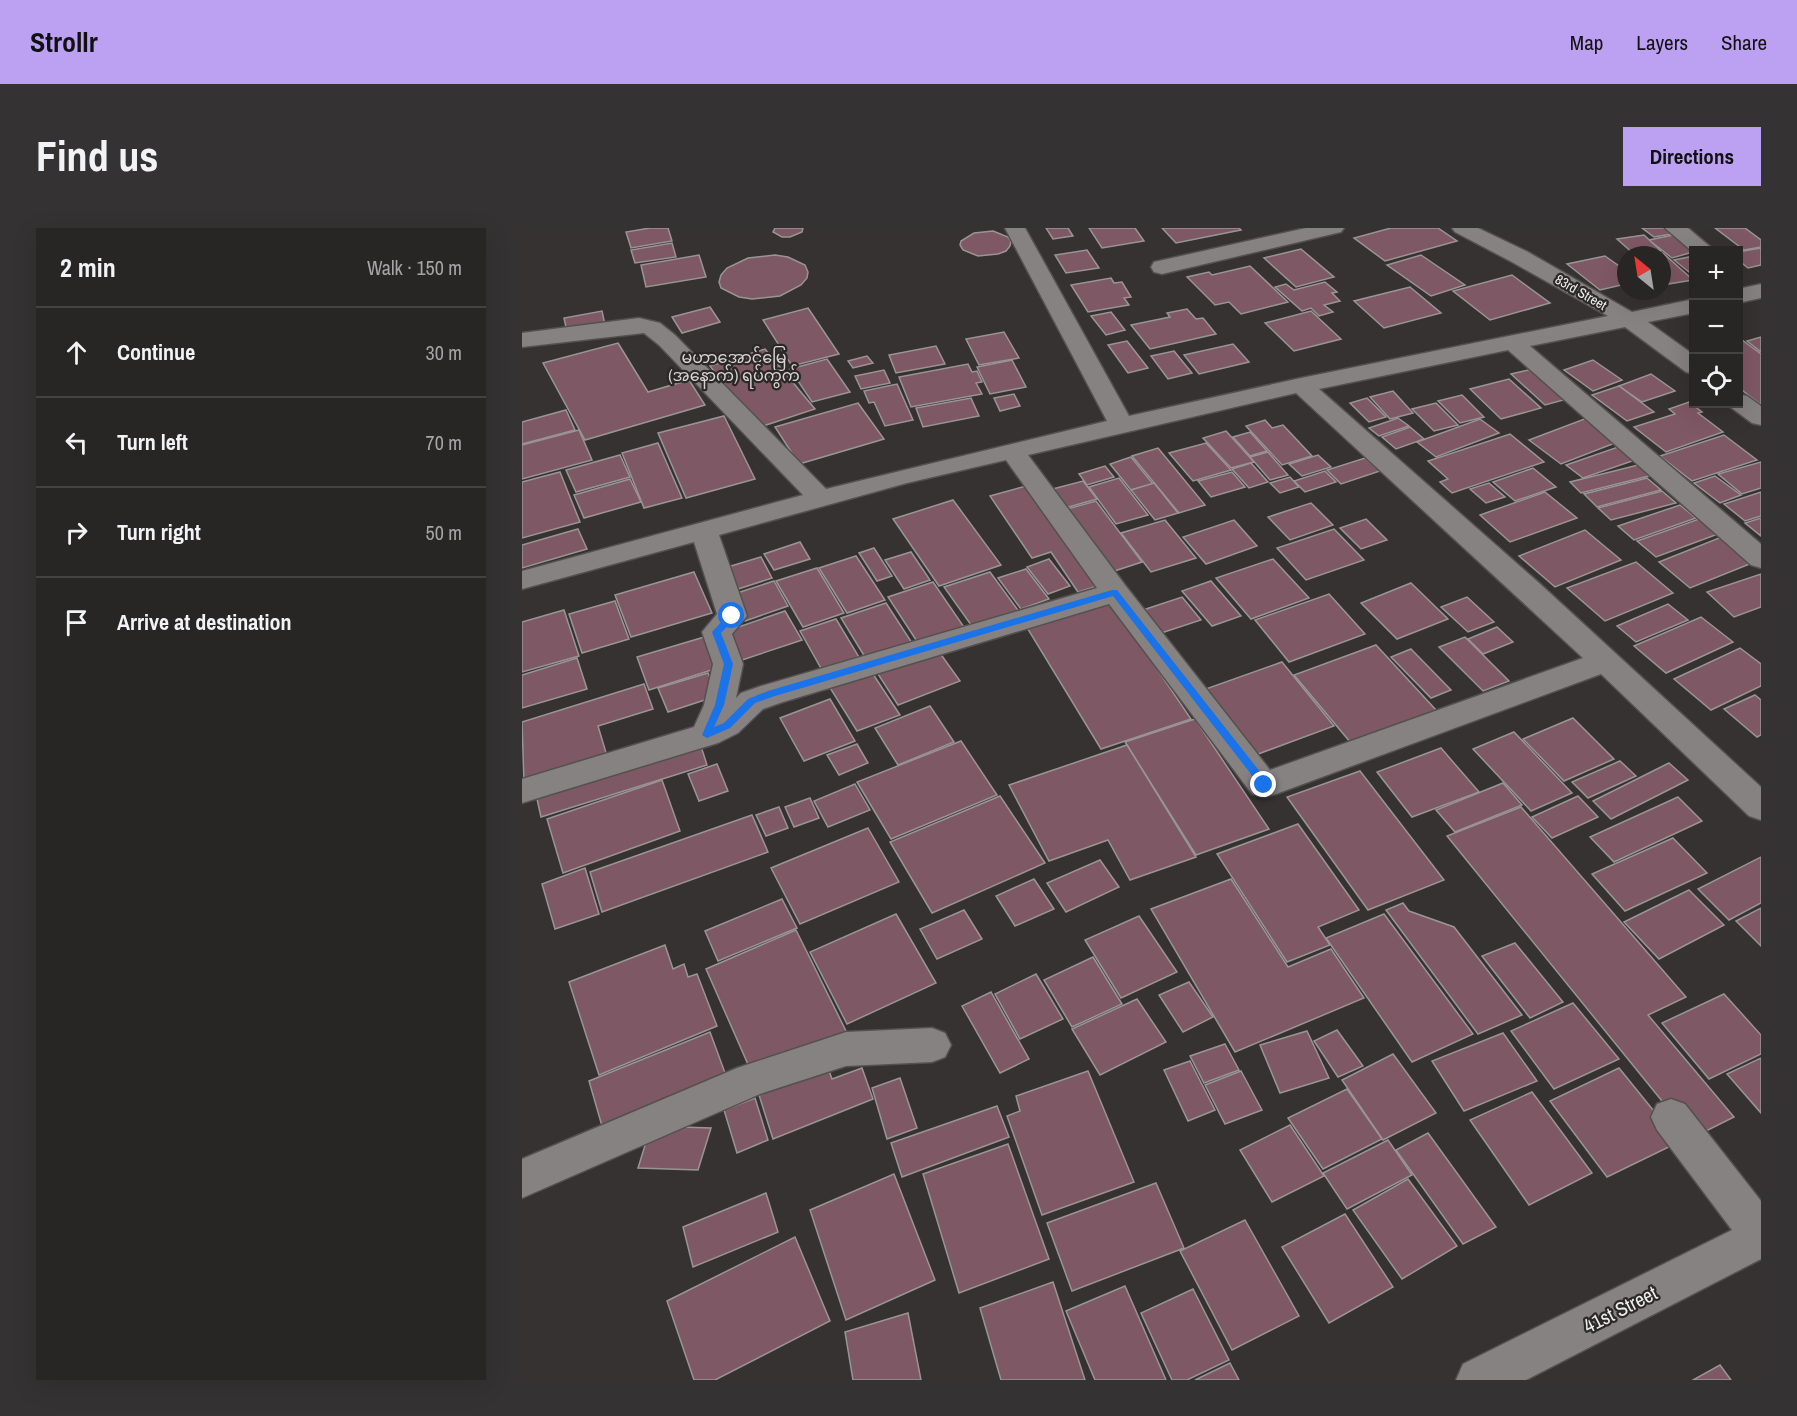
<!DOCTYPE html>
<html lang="en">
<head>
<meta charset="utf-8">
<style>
  :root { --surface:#282625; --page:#343232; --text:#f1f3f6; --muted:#a5a5a7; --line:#444342; --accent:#bca0f2 }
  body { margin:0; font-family:"Archivo Narrow","Noto Sans Myanmar",sans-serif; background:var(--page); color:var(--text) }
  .controls { position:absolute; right:18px; top:18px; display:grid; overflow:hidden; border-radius:0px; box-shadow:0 6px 24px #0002 }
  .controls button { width:54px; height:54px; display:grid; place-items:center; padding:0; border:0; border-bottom:2px solid var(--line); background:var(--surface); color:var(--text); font:30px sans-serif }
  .compass { position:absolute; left:1095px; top:18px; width:54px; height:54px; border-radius:50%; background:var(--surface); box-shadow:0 6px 24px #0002; rotate:330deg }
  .stop { position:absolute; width:18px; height:18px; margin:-14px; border:4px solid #1a73e8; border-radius:50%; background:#fff }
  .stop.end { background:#1a73e8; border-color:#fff; box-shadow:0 2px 6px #0008 }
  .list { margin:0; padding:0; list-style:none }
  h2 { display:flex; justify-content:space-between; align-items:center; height:78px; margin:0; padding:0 24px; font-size:26px }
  h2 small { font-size:20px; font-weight:400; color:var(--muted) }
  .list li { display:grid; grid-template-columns:39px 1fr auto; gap:18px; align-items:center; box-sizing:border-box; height:90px; padding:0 24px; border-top:2px solid var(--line) }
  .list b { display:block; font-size:22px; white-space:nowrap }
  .list em { font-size:20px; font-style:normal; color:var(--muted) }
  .icon { flex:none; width:33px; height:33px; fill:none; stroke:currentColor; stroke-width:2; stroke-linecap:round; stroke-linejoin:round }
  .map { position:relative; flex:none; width:1239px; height:1152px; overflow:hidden; border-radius:0px }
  header { display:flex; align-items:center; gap:36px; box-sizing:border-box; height:84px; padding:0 30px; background:var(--accent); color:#111 }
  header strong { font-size:28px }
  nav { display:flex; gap:33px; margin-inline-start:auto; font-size:21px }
  .intro { display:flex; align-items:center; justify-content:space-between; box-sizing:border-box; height:144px; padding:0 36px }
  h1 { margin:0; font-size:42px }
  .button { padding:15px 27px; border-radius:0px; background:var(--accent); color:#111; font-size:21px; font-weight:700 }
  main { display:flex; gap:36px; padding:0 36px }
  aside { flex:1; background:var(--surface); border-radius:0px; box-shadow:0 6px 24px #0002 }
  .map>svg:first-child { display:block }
  .building { fill:#7f5865; stroke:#999596; stroke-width:1.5 }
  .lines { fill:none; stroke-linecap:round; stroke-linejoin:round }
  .minor-casing { stroke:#535150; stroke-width:3 }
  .minor { fill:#868281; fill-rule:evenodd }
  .route { fill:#1a73e8 }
  .labels { text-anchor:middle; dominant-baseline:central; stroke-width:4.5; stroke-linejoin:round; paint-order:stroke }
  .far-street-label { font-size:14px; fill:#eeecec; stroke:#2b2828 }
  .far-quarter-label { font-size:16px; fill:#d9d4d3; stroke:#2b2828 }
  .near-street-label { font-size:20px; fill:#eeecec; stroke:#2b2828 }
</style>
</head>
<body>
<header>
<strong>Strollr</strong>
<nav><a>Map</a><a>Layers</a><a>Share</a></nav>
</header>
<div class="intro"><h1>Find us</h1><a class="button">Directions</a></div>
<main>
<aside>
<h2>2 min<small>Walk · 150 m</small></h2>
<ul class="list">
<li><svg class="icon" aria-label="ahead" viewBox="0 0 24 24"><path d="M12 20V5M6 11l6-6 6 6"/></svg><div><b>Continue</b></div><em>30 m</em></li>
<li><svg class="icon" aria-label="left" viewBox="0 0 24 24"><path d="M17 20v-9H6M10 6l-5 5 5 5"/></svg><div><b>Turn left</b></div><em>70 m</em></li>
<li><svg class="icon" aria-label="right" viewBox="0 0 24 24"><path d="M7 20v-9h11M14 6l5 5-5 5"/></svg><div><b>Turn right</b></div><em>50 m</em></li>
<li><svg class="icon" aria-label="arrive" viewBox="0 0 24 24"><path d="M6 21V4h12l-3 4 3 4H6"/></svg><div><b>Arrive at destination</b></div></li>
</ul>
</aside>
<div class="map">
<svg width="1239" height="1152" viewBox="0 0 1239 1152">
  <rect width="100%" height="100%" fill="#353231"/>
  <g class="building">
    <path d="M128,0H146L150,13L109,20L104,4Z"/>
    <path d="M281,0L280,4L268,9H260L251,4L253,0Z"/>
    <path d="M524,0H546L551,8L531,11Z"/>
    <path d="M567,0H613L622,13L580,20Z"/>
    <path d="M640,0H717L719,2L654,15Z"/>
    <path d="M869,0H916L935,13L863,33L832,10Z"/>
    <path d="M1120,0H1150L1156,5L1132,9Z"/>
    <path d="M1193,0H1223L1239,12V19L1222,22Z"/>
    <path d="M471,3L486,9L489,13L488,18L484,23L476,26L456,28L441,22L438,17L439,13L452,5Z"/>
    <path d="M1156,6L1178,22L1150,30L1127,12Z"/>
    <path d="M1122,7L1139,23L1113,27L1095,11Z"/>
    <path d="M150,15L154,29L113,35L109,22Z"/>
    <path d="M1239,20V37L1226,40L1216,32V24Z"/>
    <path d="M779,21L812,49L774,59L742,30Z"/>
    <path d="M565,22L577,40L544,45L533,27Z"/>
    <path d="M1141,25L1171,52L1140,57V27H1129Z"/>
    <path d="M177,27L184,49L124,59L119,37Z"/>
    <path d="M253,27L266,29L283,37L286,44L285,50L279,57L258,68L230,71L217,69L199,60L197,54L199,47L205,40L226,30Z"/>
    <path d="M899,27L943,57L909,68L865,37Z"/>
    <path d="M1083,28L1104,43V56L1078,62L1045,36Z"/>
    <path d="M1172,28V48L1152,32Z"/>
    <path d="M728,38L766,74L719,86L707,74L693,77L665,49L687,44L690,47Z"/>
    <path d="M990,47L1028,75L968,92L931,63Z"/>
    <path d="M589,50L592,55L600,54L609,69L602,70L607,77L566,84L549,57Z"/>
    <path d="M803,54L815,64L810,65L818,73L802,77L811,84L797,88L789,80L780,83L753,59L764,56L772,62Z"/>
    <path d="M888,59L919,85L862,100L832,73Z"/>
    <path d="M188,79L198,94L160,105L150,89Z"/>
    <path d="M286,80L317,126L270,138L241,92Z"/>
    <path d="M665,81L674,91L681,90L694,106L628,121L609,97L648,89L645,85Z"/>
    <path d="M80,83L83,97L45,104L42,90Z"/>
    <path d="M789,83L819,111L772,123L743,95Z"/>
    <path d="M589,84L603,102L584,107L569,88Z"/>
    <path d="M482,104L497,130L457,137L444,111Z"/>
    <path d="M1216,109L1239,126V177L1216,159Z"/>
    <path d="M1239,109V124L1225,113Z"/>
    <path d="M605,113L626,140L606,145L586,117Z"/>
    <path d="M96,115L126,164L167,152L183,177L63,212L21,135Z"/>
    <path d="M711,116L727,134L677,146L662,127Z"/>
    <path d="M414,118L423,136L374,145L367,127Z"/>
    <path d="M243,121L293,181L235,200L188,138Z"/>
    <path d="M652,123L670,145L646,151L629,128Z"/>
    <path d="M345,128L351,135L331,140L326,133Z"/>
    <path d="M305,131L328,164L290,174L268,141Z"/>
    <path d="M490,132L504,159L468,166L455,139Z"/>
    <path d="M1071,132L1100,152L1071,163L1042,142Z"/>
    <path d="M446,136L450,144L455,143L460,154L454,155L460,166L389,179L377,149Z"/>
    <path d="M1015,140L1049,170L1023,177L989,146Z"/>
    <path d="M362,142L368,155L339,161L333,148Z"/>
    <path d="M1129,146L1153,163L1120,174L1097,158Z"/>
    <path d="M987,151L1019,180L979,191L948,161Z"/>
    <path d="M375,156L391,192L363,198L352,174L347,175L342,163Z"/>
    <path d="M1097,158L1132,184L1105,193L1070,167Z"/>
    <path d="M871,163L891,185L868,191L848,169Z"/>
    <path d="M492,166L498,178L478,183L472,170Z"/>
    <path d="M940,167L962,189L938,195L916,173Z"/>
    <path d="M449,170L457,188L401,199L394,180Z"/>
    <path d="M845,170L864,189L847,194L828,175Z"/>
    <path d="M1167,174L1180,184L1176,185L1201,204L1144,224L1112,199L1153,186L1147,181Z"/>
    <path d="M336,175L362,211L277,236L253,199Z"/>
    <path d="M914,175L936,197L912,203L890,181Z"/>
    <path d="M44,182L53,202L0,216V194Z"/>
    <path d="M202,188L233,251L164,270L136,205Z"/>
    <path d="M876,190L887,198L857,208L847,200Z"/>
    <path d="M1065,190L1098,213L1039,236L1007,212Z"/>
    <path d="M958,191L977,205L914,229L895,214Z"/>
    <path d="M743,192L750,200L761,197L790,228L760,237L724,198Z"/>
    <path d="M888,199L902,211L874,221L860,209Z"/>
    <path d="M57,202L70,232L0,251V217Z"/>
    <path d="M704,203L732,234L709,240L681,210Z"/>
    <path d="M728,204L745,223L728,228L711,209Z"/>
    <path d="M988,206L1022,234L930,265L918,254L926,251L906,233Z"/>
    <path d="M1202,207L1235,232L1170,253L1138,228Z"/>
    <path d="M136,215L160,270L122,280L100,225Z"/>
    <path d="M684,215L709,242L671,253L647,225Z"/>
    <path d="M1096,219L1113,232L1061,250L1044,237Z"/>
    <path d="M636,220L683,277L657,285L610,228Z"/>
    <path d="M746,224L766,247L748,252L728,229Z"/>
    <path d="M98,227L108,249L54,264L44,242Z"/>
    <path d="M796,227L809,239L780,248L767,236Z"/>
    <path d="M609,229L631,256L609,262L588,236Z"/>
    <path d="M843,230L858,243L819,256L805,242Z"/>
    <path d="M1239,234V260L1220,266L1196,246Z"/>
    <path d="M729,235L746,254L727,260L710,241Z"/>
    <path d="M1120,236L1131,247L1059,265L1048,254Z"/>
    <path d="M583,238L592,249L565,257L557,246Z"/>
    <path d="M1011,240L1034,259L993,273L971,254Z"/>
    <path d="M803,243L814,254L783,264L772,253Z"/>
    <path d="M38,244L58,294L0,310V254Z"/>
    <path d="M710,244L723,259L689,269L676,253Z"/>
    <path d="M1193,248L1219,267L1198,275L1172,255Z"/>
    <path d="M768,249L777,259L758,265L748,255Z"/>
    <path d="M597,250L626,287L594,296L567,259Z"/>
    <path d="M1125,250L1139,262L1075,279L1062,266Z"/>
    <path d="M108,251L119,274L62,290L52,267Z"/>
    <path d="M561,253L575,271L536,282L523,263Z"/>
    <path d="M632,255L656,285L633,292L609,262Z"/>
    <path d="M967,255L983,269L964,275L948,261Z"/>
    <path d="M511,256L582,356L556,364L529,324L510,330L468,268Z"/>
    <path d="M1140,263L1154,275L1089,292L1076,280Z"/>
    <path d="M1023,264L1055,290L988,314L958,287Z"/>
    <path d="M1239,264V288L1223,293L1202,276Z"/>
    <path d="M431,272L479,337L417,358L371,291Z"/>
    <path d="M574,273L620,334L583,346L538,283Z"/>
    <path d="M789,275L811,297L768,312L746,289Z"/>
    <path d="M1158,277L1174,290L1112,312L1096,298Z"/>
    <path d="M1239,290V308L1223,295Z"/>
    <path d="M844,291L865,312L839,321L818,300Z"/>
    <path d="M1177,291L1196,306L1134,329L1115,313Z"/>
    <path d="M643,292L674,330L629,344L599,305Z"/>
    <path d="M712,292L735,318L684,336L661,309Z"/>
    <path d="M56,301L65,321L0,340V317Z"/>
    <path d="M812,301L842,332L784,352L755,320Z"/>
    <path d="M1063,302L1099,332L1033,359L997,328Z"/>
    <path d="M1202,308L1235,333L1168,360L1137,334Z"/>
    <path d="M278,314L288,331L252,342L242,326Z"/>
    <path d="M352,320L370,348L355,353L337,325Z"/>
    <path d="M389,324L408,352L382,361L363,332Z"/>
    <path d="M334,328L363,372L325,385L297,340Z"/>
    <path d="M239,329L250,350L210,363L199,341Z"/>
    <path d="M527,331L548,358L526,366L505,339Z"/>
    <path d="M751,331L787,370L729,391L694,350Z"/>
    <path d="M1114,334L1151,365L1083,393L1045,360Z"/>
    <path d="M295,340L322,385L281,399L254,353Z"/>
    <path d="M504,341L527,371L499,381L476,350Z"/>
    <path d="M172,344L190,385L109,409L93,367Z"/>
    <path d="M468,344L498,385L452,401L422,359Z"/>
    <path d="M1239,346V379L1212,389L1185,364Z"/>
    <path d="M252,353L266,378L223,393L209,367Z"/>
    <path d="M689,353L719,388L690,398L660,363Z"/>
    <path d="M411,354L444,402L398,418L366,369Z"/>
    <path d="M889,355L926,391L875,411L839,375Z"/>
    <path d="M807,366L843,406L767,434L733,392Z"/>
    <path d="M660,369L679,392L630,408L612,385Z"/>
    <path d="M945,369L972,394L946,404L919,379Z"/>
    <path d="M93,373L107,411L60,425L47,386Z"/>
    <path d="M589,373L669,491L579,521L504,398Z"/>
    <path d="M364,375L392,418L346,434L319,390Z"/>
    <path d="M1146,376L1166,392L1114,414L1095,398Z"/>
    <path d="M42,382L57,428L0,444V394Z"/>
    <path d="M263,383L280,412L214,434L199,405Z"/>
    <path d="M1179,389L1211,414L1144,445L1112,418Z"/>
    <path d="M314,391L337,429L300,442L278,403Z"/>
    <path d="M975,399L991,414L961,426L946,411Z"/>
    <path d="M189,407L202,438L127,462L115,429Z"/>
    <path d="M943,409L987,453L961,463L917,419Z"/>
    <path d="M854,417L914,482L829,515L772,447Z"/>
    <path d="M1218,420L1239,436V458L1189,482L1152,451Z"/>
    <path d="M415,421L438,453L376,477L354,443Z"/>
    <path d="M889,421L929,462L909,470L869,429Z"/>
    <path d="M55,430L65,461L0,480V447Z"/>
    <path d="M760,434L812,498L728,529L678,463Z"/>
    <path d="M347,440L378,487L335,503L305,455Z"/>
    <path d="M186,445L195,468L146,484L136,460Z"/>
    <path d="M122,456L131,481L76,498L85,528L2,555L0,494Z"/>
    <path d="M1233,467L1239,472V507L1235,509L1202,481Z"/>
    <path d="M308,471L333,513L282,533L258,490Z"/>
    <path d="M408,478L432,514L376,537L353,500Z"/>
    <path d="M1051,490L1092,531L1042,553L1001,511Z"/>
    <path d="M673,491L747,601L674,627L603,514Z"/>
    <path d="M992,504L1050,565L1009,583L951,521Z"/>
    <path d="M177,512L185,537L19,589L13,562Z"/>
    <path d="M439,513L475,567L369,611L335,554Z"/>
    <path d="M335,516L346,535L317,547L305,527Z"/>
    <path d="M605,517L674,629L608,652L586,612L527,633L487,557Z"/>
    <path d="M919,520L957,564L890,589L855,544Z"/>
    <path d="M1098,533L1114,548L1066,570L1050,554Z"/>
    <path d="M1147,535L1166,552L1089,591L1071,573Z"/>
    <path d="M195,536L206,563L177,573L166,546Z"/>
    <path d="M838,543L922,652L846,682L765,569Z"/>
    <path d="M140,552L158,603L41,645L25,591Z"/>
    <path d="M981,555L1000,577L933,604L914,582Z"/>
    <path d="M333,556L348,582L306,599L292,573Z"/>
    <path d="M478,568L523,635L410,685L368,614Z"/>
    <path d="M1056,568L1076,589L1030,610L1010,589Z"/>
    <path d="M1156,569L1180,593L1092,634L1068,609Z"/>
    <path d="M288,570L297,590L272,599L263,579Z"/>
    <path d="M257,579L266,600L244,608L234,587Z"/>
    <path d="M999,579L1164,769L1126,787L1212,889L1170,910L925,608Z"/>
    <path d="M230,587L246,624L80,684L68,644Z"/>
    <path d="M776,596L837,682L796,699L808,717L765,734L695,626Z"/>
    <path d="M346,600L377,654L278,696L249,640Z"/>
    <path d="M1151,610L1185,645L1103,683L1070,646Z"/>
    <path d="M1239,629V675L1207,692L1176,661Z"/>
    <path d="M578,632L597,659L544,684L525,655Z"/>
    <path d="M63,640L77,686L33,701L20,656Z"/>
    <path d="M512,651L532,681L493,698L474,668Z"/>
    <path d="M709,651L766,739L809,721L842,770L713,824L629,681Z"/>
    <path d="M1167,662L1202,697L1137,731L1102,694Z"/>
    <path d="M260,671L275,700L196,733L183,703Z"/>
    <path d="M881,675L887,683L932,699L1000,787L956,806L864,682Z"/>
    <path d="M1239,680V718L1214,693Z"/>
    <path d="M442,682L460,711L415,731L398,701Z"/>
    <path d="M374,686L414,755L325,796L288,724Z"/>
    <path d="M862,686L951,806L890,834L804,710Z"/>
    <path d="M617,688L655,744L599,770L563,712Z"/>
    <path d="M274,702L326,807L232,850L184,741Z"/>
    <path d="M993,715L1041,774L1008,790L960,728Z"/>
    <path d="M143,717L151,741L162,736L166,749L175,746L195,798L77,847L47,754Z"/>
    <path d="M571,729L600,776L550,799L522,752Z"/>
    <path d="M514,746L541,791L498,811L473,766Z"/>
    <path d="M667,754L691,789L661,804L637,767Z"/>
    <path d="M469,764L507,831L478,845L440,778Z"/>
    <path d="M1202,766L1239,807V826L1187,851L1140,795Z"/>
    <path d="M615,771L644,814L578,847L550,801Z"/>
    <path d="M1051,775L1097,831L1032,861L989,803Z"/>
    <path d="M815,802L841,838L816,849L792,813Z"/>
    <path d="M785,803L807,850L758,865L738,817Z"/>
    <path d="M188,804L206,853L82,905L67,853Z"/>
    <path d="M981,805L1015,853L942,883L910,833Z"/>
    <path d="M703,816L717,842L682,855L668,828Z"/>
    <path d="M871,826L914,885L861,912L820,852Z"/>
    <path d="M1239,830V885L1205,846Z"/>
    <path d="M668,833L693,882L666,893L642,842Z"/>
    <path d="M306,840L310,851L340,840L351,871L251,911L237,867Z"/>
    <path d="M1097,840L1157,914L1085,949L1028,873Z"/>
    <path d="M566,843L612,954L520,987L485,888L498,883L494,868Z"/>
    <path d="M719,843L740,882L703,896L683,857Z"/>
    <path d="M378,850L395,900L365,911L350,860Z"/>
    <path d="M825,861L860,911L801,941L766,890Z"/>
    <path d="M1010,864L1070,945L1007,977L948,892Z"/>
    <path d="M233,870L246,912L215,925L202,882Z"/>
    <path d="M475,878L487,909L380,949L369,915Z"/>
    <path d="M768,897L802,948L750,974L718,922Z"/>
    <path d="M129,898L189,900L176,942L116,940Z"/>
    <path d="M906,905L974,999L941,1016L874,922Z"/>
    <path d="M866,912L890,947L825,981L801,945Z"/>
    <path d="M486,916L527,1031L437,1065L401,946Z"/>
    <path d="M372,946L413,1052L324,1092L288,982Z"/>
    <path d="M886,951L935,1018L880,1051L831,982Z"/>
    <path d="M634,955L662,1020L550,1063L525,995Z"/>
    <path d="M244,965L256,1004L171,1039L161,999Z"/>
    <path d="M823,986L871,1059L807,1095L760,1019Z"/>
    <path d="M723,992L777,1088L710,1122L658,1023Z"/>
    <path d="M273,1009L308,1093L193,1152H172L145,1073Z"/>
    <path d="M531,1054L563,1152H479L458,1080Z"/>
    <path d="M603,1058L644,1152H573L544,1083Z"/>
    <path d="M671,1061L707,1132L665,1152H650L619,1085Z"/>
    <path d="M386,1085L399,1152H331L323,1104Z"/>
    <path d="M708,1135L717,1152H673Z"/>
    <path d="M1198,1137L1209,1152H1171Z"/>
  </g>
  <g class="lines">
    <defs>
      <g id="minor">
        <path d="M483,0H503L607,188L779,150L1086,88L990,34L933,4L930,0H956L1006,24L1110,84L1172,71V85L1126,94L1172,127V146L1164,144L1103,99L1008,118L1239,316V340L1229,337L986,122L797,161L1016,354L1239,559V592L1227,588L1079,446L754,566L742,569L730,566L587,376L261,474L241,481L216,505L196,515L0,575V551L172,499L182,477L191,436L180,404L195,386L172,314L0,361V343L281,267L137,117L122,105L0,119V105L117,90L138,95L153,107L304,261L585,193ZM774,165L1061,430L748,542L603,357L506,227ZM484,232L575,360L239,458L219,465L214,470L221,436L210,406L225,388L197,307L385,255Z"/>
        <path d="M784,0H822L819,4L640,46L632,44L629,39L632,34Z"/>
        <path d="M1143,0H1166L1192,22H1172V25Z"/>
        <path d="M1239,56V70L1216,75V61Z"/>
        <path d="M1216,166L1225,168L1239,178V197L1230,195L1207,178L1205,176H1216Z"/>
        <path d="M410,800L423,805L429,817L423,829L410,834L324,838L238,866L0,970V931L215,840L324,804Z"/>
        <path d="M1149,871L1163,876L1239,973V1031L1004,1152H934L941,1136L1210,1002L1135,902L1129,889L1135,876Z"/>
      </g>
    </defs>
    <use href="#minor" class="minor-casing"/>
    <use href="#minor" class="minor"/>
  </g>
  <path class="route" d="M590,362H595L746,554V559H739L591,368L253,468L233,475L208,500L185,510L180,507L193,477L202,436L190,404L207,386L215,388L199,405L211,436L202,477L192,499L202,495L226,471L246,463Z"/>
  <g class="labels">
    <g class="far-street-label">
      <text transform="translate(1059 64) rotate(30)">83rd Street</text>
    </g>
    <g class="far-quarter-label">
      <text x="212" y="129">မဟာအောင်မြေ<tspan x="212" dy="18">(အနောက်) ရပ်ကွက်</tspan></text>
    </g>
    <g class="near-street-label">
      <text transform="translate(1098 1081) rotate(-27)">41st Street</text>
    </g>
  </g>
</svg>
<div class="controls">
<button>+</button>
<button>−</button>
<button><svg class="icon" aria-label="locate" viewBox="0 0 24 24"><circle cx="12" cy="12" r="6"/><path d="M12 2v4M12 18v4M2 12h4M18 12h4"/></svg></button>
</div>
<svg class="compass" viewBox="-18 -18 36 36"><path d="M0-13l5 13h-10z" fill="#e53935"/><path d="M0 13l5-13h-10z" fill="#a5a5a7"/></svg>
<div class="stop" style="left:210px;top:388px"></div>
<div class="stop end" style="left:742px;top:557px"></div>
</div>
</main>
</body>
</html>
